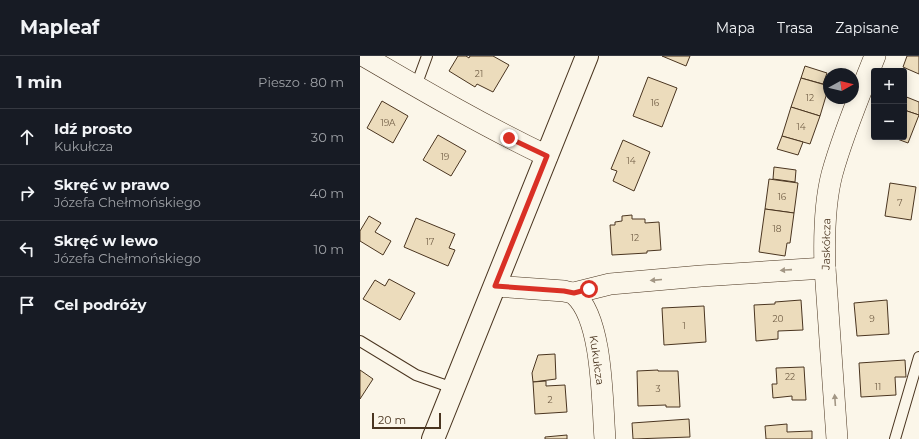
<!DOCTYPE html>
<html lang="pl">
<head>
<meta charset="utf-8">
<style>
  :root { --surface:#171b24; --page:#242831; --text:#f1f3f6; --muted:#9ea1a6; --line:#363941 }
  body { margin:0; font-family:Montserrat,sans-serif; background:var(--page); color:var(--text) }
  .controls { position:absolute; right:12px; top:12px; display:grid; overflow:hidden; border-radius:4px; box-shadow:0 2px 10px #0003 }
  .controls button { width:36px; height:36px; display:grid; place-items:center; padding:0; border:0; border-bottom:1px solid var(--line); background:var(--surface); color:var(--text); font:20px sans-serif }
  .compass { position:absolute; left:463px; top:12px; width:36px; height:36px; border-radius:50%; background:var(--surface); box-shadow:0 2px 10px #0003; rotate:82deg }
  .scale { position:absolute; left:12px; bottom:10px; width:69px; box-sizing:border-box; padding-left:4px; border:2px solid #4a3520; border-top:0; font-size:11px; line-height:14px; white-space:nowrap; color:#4a3520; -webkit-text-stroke:3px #fbf6e9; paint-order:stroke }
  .stop { position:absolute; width:12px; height:12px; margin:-9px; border:3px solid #d93025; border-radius:50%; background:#fff }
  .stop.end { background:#d93025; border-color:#fff; box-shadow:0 1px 4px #0008 }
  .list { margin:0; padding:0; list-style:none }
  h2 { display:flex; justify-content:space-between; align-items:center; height:52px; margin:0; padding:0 16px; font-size:17px }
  h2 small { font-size:13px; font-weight:400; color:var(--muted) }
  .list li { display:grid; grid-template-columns:26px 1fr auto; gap:12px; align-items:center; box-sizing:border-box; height:56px; padding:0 16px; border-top:1px solid var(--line) }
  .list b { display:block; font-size:15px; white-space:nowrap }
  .list p { margin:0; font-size:13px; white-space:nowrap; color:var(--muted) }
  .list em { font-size:13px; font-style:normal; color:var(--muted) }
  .icon { flex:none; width:22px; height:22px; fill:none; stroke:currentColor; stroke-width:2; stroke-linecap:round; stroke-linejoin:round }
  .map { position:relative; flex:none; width:559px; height:383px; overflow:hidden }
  header { display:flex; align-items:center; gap:24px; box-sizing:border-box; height:56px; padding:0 20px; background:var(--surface); border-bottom:1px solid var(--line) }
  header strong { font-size:19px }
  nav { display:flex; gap:22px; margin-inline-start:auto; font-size:14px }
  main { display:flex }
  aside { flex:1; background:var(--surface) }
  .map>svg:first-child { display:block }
  .building { fill:#ecdcbc; stroke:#4a3520 }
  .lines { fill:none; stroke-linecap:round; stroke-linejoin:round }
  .lane-casing { stroke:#4a3520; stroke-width:12 }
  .street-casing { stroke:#4a3520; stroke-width:22 }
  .secondary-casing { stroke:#4a3520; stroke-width:24 }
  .lane { stroke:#fbf6e9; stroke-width:10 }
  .street { stroke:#fbf6e9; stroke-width:21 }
  .secondary { stroke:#fbf6e9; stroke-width:22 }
  .oneway { fill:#a29684 }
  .route { stroke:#d93025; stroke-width:5 }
  .labels { text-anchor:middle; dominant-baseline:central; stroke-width:3; stroke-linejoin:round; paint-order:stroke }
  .number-label { font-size:9px; fill:#725f47 }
  .street-label { font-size:11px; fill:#4a3520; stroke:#fbf6e9 }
</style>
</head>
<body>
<header>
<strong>Mapleaf</strong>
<nav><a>Mapa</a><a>Trasa</a><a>Zapisane</a></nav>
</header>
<main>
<aside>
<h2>1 min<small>Pieszo · 80 m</small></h2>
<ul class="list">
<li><svg class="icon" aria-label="ahead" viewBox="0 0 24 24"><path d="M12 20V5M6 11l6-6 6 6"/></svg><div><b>Idź prosto</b><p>Kukułcza</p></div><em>30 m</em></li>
<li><svg class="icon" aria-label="right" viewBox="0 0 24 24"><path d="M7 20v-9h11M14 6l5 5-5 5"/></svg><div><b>Skręć w prawo</b><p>Józefa Chełmońskiego</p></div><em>40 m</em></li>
<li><svg class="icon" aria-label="left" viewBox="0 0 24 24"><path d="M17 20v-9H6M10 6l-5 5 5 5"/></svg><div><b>Skręć w lewo</b><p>Józefa Chełmońskiego</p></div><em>10 m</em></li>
<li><svg class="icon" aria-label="arrive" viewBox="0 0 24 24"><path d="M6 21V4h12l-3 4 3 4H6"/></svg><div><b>Cel podróży</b></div></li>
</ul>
</aside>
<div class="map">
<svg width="559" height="383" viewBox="0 0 559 383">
  <rect width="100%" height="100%" fill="#fbf6e9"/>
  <g class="building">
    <path d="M98,0H106L109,2L110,0H133L149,9L133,36L117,28L115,31L89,15Z"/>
    <path d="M302,0H330L326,10Z"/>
    <path d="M547,0H559V18L543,11Z"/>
    <path d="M445,10L467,17L463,28L441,22Z"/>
    <path d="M288,21L317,32L302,71L273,60Z"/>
    <path d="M441,22L469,30L460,60L431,51Z"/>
    <path d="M544,40L559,46V59L544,54Z"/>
    <path d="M22,45L48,60L33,87L7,72Z"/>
    <path d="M431,51L460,60L450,88L422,80Z"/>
    <path d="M544,54L559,59L548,87L532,81H544Z"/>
    <path d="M78,79L106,95L91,120L63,104Z"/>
    <path d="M422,80L443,86L438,99L417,93Z"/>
    <path d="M263,84L290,96L274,135L253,125L257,115L251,113Z"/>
    <path d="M414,111L436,114L435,126L413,123Z"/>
    <path d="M409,123L438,127L434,157L405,153Z"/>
    <path d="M530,127L556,131L551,164L525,160Z"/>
    <path d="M405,153L434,157L430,187H427L425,200L399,196Z"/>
    <path d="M272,159V163H285V167L299,166L301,194L287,195V197L252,199L250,169H255V166L262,165V160Z"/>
    <path d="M9,160L21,167L15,176L31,185L23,199L0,185V175Z"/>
    <path d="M56,162L95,178L89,192L95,194L88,210L44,191Z"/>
    <path d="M29,223L55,237L40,264L3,243L15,224L25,230Z"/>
    <path d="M441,244L443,274L418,275V283L396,285L394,249L415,248V246Z"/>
    <path d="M527,244L529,278L497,280L494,247Z"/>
    <path d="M344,250L346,286L304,289L302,252Z"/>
    <path d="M195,298L196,323L173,326L172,317L178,299Z"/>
    <path d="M545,304L546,321H535L536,339L501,341L499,307Z"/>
    <path d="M444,311L446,344H432V340L413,342L412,328H417L416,312Z"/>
    <path d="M0,314L13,323L0,343Z"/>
    <path d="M298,314V315H318L320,351H306V349L278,350L277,315Z"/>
    <path d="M186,325V330L205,329L207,356L175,358L173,326Z"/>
    <path d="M329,363L330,381L273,383L272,367Z"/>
    <path d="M427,368V376L452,375V383H406L405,370Z"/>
    <path d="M207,379V383H185V381Z"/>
  </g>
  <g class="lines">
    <defs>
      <g id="lane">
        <path d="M56,30L67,0"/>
        <path d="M0,285L56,319L93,332"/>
        <path d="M535,383L559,301"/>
      </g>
      <g id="street">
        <path d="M4,0C64,35 124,70 187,100"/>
        <path d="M135,230L204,235C207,236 212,236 215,239C243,264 242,346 245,383"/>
        <path d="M214,237L250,228L341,220L465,212"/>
        <path d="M477,383L465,212C464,183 465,145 472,118C483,78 500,38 515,0"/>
      </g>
      <path id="secondary" d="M73,383L227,0"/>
    </defs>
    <use href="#lane" class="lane-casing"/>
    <use href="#street" class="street-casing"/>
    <use href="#secondary" class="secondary-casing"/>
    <use href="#lane" class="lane"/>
    <use href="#street" class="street"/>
    <use href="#secondary" class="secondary"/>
  </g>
  <defs><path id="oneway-solid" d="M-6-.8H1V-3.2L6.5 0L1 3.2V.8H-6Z"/></defs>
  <g class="oneway">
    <use href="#oneway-solid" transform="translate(426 214) rotate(176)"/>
    <use href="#oneway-solid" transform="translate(296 224) rotate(175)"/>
    <use href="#oneway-solid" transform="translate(475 344) rotate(-94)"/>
  </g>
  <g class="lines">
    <path class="route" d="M149,82L187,100L135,230L204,235L214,237L229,233"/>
  </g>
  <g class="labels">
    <g class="number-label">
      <text x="119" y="17">21</text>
      <text x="450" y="41">12</text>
      <text x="295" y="46">16</text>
      <text x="28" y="66">19A</text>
      <text x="441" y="70">14</text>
      <text x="85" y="100">19</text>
      <text x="271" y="104">14</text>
      <text x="422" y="140">16</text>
      <text x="540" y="146">7</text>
      <text x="417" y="172">18</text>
      <text x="275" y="181">12</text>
      <text x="70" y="185">17</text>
      <text x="418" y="262">20</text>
      <text x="512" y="262">9</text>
      <text x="324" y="269">1</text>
      <text x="430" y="320">22</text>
      <text x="518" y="330">11</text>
      <text x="298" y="332">3</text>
      <text x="190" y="343">2</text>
    </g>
    <g class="street-label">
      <text transform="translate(466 188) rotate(-89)">Jaskółcza</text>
      <text transform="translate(237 304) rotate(82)">Kukułcza</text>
    </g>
  </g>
</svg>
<div class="controls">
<button>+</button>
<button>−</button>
</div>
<svg class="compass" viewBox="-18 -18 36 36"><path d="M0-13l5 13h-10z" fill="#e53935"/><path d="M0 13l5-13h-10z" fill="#9ea1a6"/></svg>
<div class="scale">20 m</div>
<div class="stop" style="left:229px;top:233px"></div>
<div class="stop end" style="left:149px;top:82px"></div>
</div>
</main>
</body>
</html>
